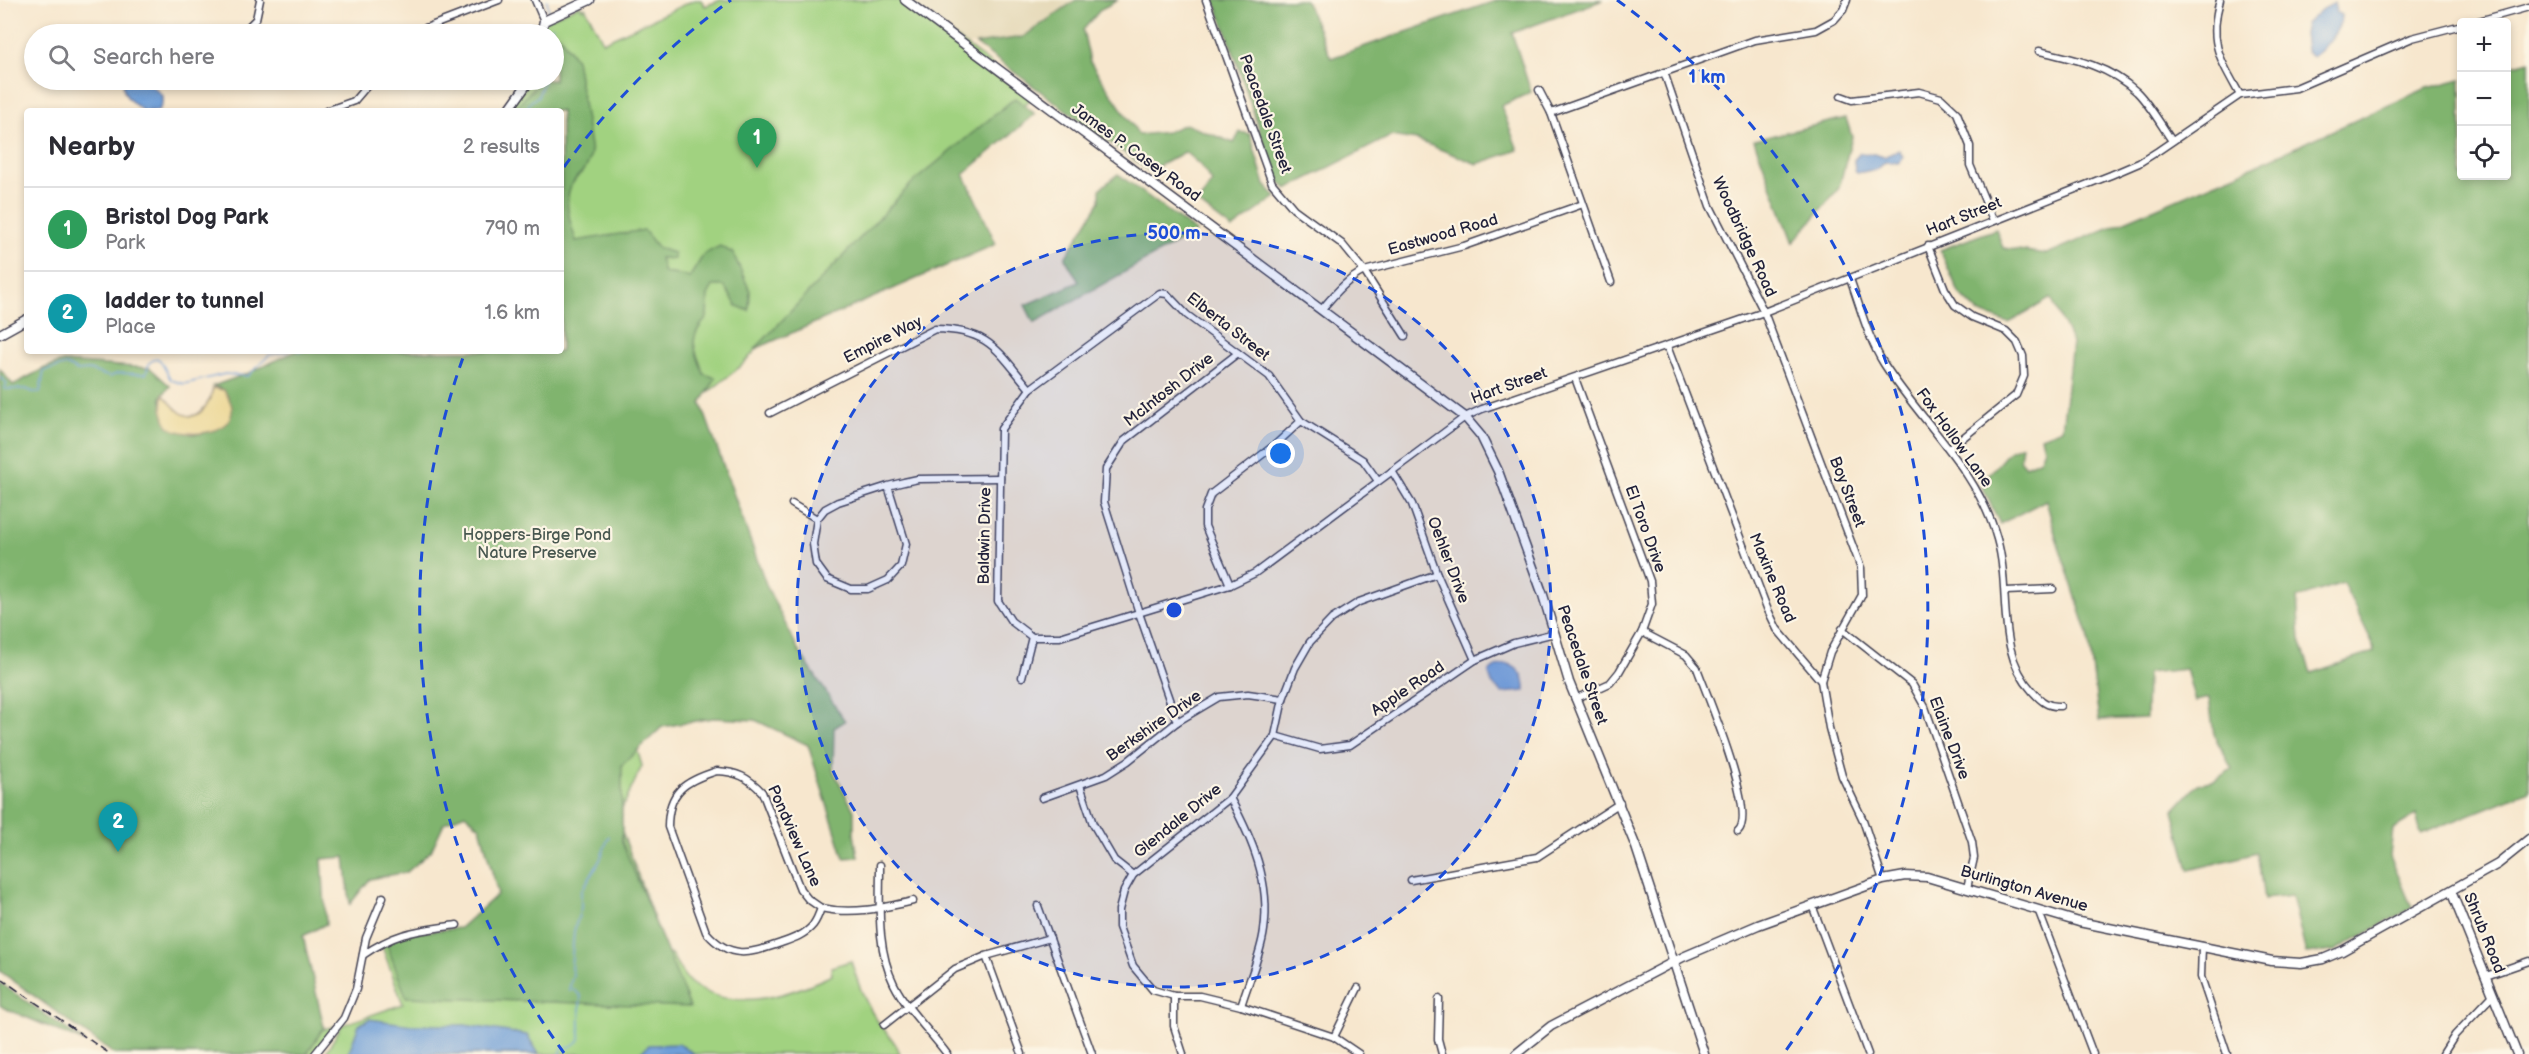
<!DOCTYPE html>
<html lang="en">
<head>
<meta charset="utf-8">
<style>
  :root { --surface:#fff; --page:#f7f7f7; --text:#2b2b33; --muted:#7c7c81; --line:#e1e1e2; --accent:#c8321e }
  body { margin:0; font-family:"Balsamiq Sans",sans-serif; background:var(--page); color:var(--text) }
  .controls { position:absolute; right:18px; top:18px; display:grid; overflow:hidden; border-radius:6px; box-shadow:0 3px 9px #0003 }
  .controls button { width:54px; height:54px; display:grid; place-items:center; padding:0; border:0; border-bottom:2px solid var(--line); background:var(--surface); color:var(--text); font:30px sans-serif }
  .you { position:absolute; left:1281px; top:454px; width:21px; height:21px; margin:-15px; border:4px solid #fff; border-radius:50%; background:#1a73e8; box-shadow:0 0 0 9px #1a73e833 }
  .badge { display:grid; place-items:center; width:39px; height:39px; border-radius:50%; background:var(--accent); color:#fff; font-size:20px; font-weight:700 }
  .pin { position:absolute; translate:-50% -50px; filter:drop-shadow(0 2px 3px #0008) }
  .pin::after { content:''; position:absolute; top:32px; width:21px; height:18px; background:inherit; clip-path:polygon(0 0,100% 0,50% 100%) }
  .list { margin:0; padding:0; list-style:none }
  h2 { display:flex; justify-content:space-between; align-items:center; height:78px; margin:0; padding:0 24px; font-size:26px }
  h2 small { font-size:20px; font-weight:400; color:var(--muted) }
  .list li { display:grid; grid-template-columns:39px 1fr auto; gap:18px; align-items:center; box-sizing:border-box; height:84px; padding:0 24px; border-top:2px solid var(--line) }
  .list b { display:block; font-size:22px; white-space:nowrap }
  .list p { margin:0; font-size:20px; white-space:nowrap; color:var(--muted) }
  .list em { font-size:20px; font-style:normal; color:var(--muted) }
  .icon { flex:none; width:33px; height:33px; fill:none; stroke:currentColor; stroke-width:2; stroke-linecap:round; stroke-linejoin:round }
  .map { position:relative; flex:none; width:2529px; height:1054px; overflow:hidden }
  .search { position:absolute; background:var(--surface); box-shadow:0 3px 9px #0003; left:24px; top:24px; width:540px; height:66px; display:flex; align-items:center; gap:15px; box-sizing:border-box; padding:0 21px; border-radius:33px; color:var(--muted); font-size:22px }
  .panel { position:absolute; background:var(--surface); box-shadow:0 3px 9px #0003; left:24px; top:108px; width:540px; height:246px; border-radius:6px }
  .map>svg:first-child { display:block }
  .built { fill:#e6daba }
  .green { fill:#a1d280; stroke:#627a5e; stroke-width:1.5 }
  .forest { fill:#80b46e; stroke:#516b54; stroke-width:1.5; fill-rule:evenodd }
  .sand { fill:#eeda9e; stroke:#887e6c; stroke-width:1.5 }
  .water { fill:#6e9ed7; stroke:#486089; stroke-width:1.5 }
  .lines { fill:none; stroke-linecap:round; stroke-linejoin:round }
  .stream { stroke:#6e9ed7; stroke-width:1.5 }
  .street-casing { stroke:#424051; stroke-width:9 }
  .secondary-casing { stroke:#424051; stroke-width:11 }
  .street { stroke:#fff; stroke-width:6 }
  .secondary { stroke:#fff; stroke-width:8 }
  .rail { stroke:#22223b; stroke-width:1.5; stroke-dasharray:9 4.5; stroke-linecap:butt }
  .ring { fill:none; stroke:#1d4ed8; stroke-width:3; stroke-dasharray:10 8 }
  .labels { text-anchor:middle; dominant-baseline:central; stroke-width:4.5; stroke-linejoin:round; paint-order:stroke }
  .street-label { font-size:16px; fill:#22223b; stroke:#fcf5e5 }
  .park-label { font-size:16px; fill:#485750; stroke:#fcf5e5 }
  .centre { fill:#1d4ed8; stroke:#fcf5e5; stroke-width:3 }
  .ring-label { font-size:18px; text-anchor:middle; font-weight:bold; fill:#1d4ed8; stroke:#fcf5e5; stroke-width:4.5; stroke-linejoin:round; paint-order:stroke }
</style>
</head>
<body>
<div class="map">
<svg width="2529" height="1054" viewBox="0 0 2529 1054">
  <rect width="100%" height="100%" fill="#fcf5e5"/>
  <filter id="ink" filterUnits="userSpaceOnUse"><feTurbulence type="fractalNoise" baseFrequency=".0167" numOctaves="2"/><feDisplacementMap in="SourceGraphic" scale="12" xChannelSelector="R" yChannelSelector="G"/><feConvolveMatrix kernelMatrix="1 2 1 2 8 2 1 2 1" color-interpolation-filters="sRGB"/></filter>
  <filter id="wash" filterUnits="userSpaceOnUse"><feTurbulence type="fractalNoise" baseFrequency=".008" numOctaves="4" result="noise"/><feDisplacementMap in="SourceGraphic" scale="24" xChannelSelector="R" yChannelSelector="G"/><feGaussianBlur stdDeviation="1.35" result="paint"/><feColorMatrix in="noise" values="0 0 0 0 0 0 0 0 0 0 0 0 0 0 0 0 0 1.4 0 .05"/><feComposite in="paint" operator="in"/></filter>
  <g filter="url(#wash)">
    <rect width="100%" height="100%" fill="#f7e7ce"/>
    <path class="built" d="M905,0H1076L1023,37L966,45Z"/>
    <path class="green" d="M694,0H701L705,6L721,0H905L1034,96L771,334L741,366L695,403L632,732L642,766L622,809V831L667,955L671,954C677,963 683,978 692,984C734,1014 790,995 832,975L831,967L851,961C858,983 865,1004 879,1023C886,1033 897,1042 900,1054H325L342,1025L403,1004L382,946L402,937L458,930L525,916L475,781H251L320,1030L336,1026L316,1054H139L0,675L80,450L561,351V111H506L530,80H554V34H541L544,21L580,5L582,9L585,7L603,42Z"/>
    <g class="forest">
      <path d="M1076,0H1118L1101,9L1083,30L1090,62L1139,135L1167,132L1185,124L1234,143L1240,132L1250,134L1265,185L1276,197L1232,229L1198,203L1212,182L1201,166L1185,152L1149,171L976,44L1023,37Z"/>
      <path d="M1214,0H1305L1331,58L1498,0H1603L1512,33L1531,92L1501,106L1518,150L1477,164L1417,140L1391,136L1287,189L1275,177L1226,30Z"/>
      <path d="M559,35L576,59L591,152C588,173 581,169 572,184C562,202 571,224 576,241L644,230L658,248L674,253V259L660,258L664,273L687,276L689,278L704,254L720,246L733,253L750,291L749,311L737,306L724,286H713L708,295L707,318C686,340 695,348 704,374L716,378L701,403L767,587L799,651L845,721L834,728L833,770L854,811V834L858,857L844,858L808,745L755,720L713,718L662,727L622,765V842L690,1007L406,997L385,940L399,934L460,928L498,894L480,827L465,814L444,823L431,851L407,872L370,879L350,904L345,857L322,859L326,924L303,936L324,1027L307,1054H114L0,971V369L13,385L45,368L63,362L150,368L170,386L161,397L167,425C192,438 203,437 227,422C232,409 231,402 224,390L213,386L249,373L296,351H561V111H513L535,86L536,80H554V36Z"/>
      <path d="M2529,61V791L2421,834L2416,815L2393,829L2390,856L2412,908L2334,951L2306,954L2292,896L2264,899L2257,853L2189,870L2173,811L2198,784L2215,780L2232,769L2214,735L2209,698L2195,701L2186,669L2147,673L2146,718L2099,720L2088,634L2056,537L2046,500L2000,524L1981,484L2010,450L2022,445L2020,459L2026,466L2040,459L2044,449L2041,437L2062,429L2072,343L2051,298L2009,323L1978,312L1959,293L1940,250L1996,229L2003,248L2047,254L2238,173L2427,88L2461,79L2462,176H2506L2507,67ZM2343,583L2372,642L2374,652L2311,673L2300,640L2297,598Z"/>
      <path d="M1015,98L1035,114L964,174L996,244L755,349L912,183Z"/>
      <path d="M1846,118L1852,137L1839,188L1793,243L1754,140Z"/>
      <path d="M1118,174L1196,232L1034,323L1025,305L1079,282L1065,258L1100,201V189Z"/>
      <path d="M0,983L85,1042L4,1008L0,1005Z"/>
    </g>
    <path class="sand" d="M213,388L224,390C228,396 233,405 232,412C229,436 181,439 167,425L162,409L163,394C168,400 174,408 180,412C199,425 210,402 213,388Z"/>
    <g class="water">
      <path d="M2334,3L2336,12L2342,15C2343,25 2321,55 2312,56L2306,50L2304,34L2306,24L2322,9Z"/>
      <path d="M124,80C140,79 152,82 162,96V105L158,111H143C132,102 120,95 124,80Z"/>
      <path d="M1899,150L1903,157L1899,163L1885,162L1878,169L1857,173L1855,171L1854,160L1860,153L1874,154L1884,157Z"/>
      <path d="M1508,664C1520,668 1526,679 1525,691L1502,693L1492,684L1489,673C1493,666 1501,665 1508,664Z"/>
      <path d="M369,1019L412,1025H465L527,1035L539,1054H348L359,1025Z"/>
      <path d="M679,1044L695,1054H639L649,1045Z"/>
    </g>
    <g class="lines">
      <g class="stream">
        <path d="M547,0L549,13"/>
        <path d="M551,34L552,26"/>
        <path d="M531,111L528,104L538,96L544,80"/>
        <path d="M298,351H303"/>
        <path d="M0,377L7,383L4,389H26L33,392H40L44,371L66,365L77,371L89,370L110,377C120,370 134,375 146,374L149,363L156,358L160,360L171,380L184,384L225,374L248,376L269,355L289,351"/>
        <path d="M560,1054L563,1047H570L580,1040C580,1025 579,1011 581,996L573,989L569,990L573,974L571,968L574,931L581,908V892L600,860L609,836"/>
      </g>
    </g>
  </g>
  <g filter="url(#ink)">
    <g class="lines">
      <defs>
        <g id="street">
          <path d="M535,0L544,21"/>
          <path d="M1206,0L1272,183L1294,209L1342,244L1364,271L1405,336"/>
          <path d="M2220,0C2208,42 2220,59 2240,95"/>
          <path d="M2475,22L2529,7"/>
          <path d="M241,34L256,19L260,0"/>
          <path d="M410,34L499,0"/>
          <path d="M2039,51C2075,59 2109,66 2137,92C2150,105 2161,125 2172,141"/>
          <path d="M1664,72L1710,206L1764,312L1861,568L1862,595L1830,652L1821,681"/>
          <path d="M1539,90L1551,113L1611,282"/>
          <path d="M1841,96L1852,100L1919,92L1941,98L1957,113L1970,146V165L1993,220"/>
          <path d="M326,111L354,101L372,80"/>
          <path d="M1551,113L1755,40L1816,30L1834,20L1843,10L1847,0"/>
          <path d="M1928,246L1945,289L1955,305L1972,317L2006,331L2017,342L2023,356L2024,376L2016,395L1949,449"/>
          <path d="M1850,279C1860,306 1868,339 1884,364C1922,423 1978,470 1997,539C2012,591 1994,650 2033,692C2041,701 2048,707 2060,706"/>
          <path d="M1322,309C1335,294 1346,280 1364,271L1464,246L1583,204"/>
          <path d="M1667,346L1767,608L1777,629L1821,681L1829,728L1842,776L1863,820L1883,880"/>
          <path d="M1575,378L1650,581L1652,604L1642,632L1619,672L1610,683L1575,699"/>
          <path d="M770,413L935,329C990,330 997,350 1030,389"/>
          <path d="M1392,471L1412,504L1437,574L1475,660"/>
          <path d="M1378,481L1363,460L1301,421L1269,376L1187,315L1167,294L1160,293L1030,389L1001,429L998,601L1011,621L1032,637H1060L1230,585L1255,573L1465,417L1482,409L1764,312L2111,175L2139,163L2158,151L2240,95L2296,88L2412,38L2462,25"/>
          <path d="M888,486L906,544L901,566L888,580L868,589H851L827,579L816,564L813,544L817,519L825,509L838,502L888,486L904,482L918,479L1000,478"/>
          <path d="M792,504L817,519"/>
          <path d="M1230,585L1205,526V510L1211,494L1276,444L1301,421"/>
          <path d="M2006,591L2053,589"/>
          <path d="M1842,629L1912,684L1925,707L1972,842L1974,858L1967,888"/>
          <path d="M1642,632L1686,655L1697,668C1706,693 1758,814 1738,831"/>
          <path d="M1022,677L1032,637"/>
          <path d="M1177,722L1139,613L1104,502L1106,469L1124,441L1238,353"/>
          <path d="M1275,736L1320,749L1350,745L1475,660L1514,643L1555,633"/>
          <path d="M717,771C737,772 748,777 762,792L800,889L808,899L821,908C819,914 816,921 813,925C805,935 792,939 781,943C749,954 730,960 706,932L668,827C668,791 685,781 717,771Z"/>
          <path d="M1080,785L1093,824L1114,860L1133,875"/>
          <path d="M1042,798L1106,775L1128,761L1177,722L1219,697L1248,694L1283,699"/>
          <path d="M1230,798C1252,839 1271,882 1264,930C1261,955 1248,982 1241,1006"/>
          <path d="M880,865C880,905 876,948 894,984C907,1010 930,1031 947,1054"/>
          <path d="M1411,880L1537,857L1620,803"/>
          <path d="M1812,905L1868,1054"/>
          <path d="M1038,906L1092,1054"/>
          <path d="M821,908C852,915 883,908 913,901"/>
          <path d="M2039,912L2093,1054"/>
          <path d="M2202,946L2201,977L2227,1054"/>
          <path d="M363,955C398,931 417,931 457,925"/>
          <path d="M986,956L1022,1054"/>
          <path d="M2486,976L2529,961"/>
          <path d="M1174,996V1026L1183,1054"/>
          <path d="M1439,999L1438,1039L1442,1054"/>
          <path d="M884,1025L955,969L986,956L1050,938"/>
          <path d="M1334,1037L1358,988"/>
          <path d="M315,1054L344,1018L356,989L366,938L383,897"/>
          <path d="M1359,1054L1334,1037L1241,1006L1200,996H1174L1153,990L1133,966L1119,927V910L1124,891L1133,875L1230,798L1275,736L1283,699L1295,668L1310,642L1332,619L1359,602L1437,574"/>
          <path d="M2443,1054L2455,1035L2493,995"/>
        </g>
        <g id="secondary">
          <path d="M905,0L1465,417L1481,436L1498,471L1543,595L1569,682L1636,847L1704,1054"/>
          <path d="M541,34L544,21L590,0"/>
          <path d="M508,111L530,80"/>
          <path d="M0,334L27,319"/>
          <path d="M2451,891L2517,1054"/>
          <path d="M1516,1054L1551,1026L1683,957L1758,925L1883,880L1905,876L1927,877L2079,922L2272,961L2301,963L2323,959L2342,951L2498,864L2529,839"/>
        </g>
      </defs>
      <use href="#street" class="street-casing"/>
      <use href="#secondary" class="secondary-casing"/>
      <use href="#street" class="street"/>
      <use href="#secondary" class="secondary"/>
      <path class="rail" d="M0,978L110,1054"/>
    </g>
  </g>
  <circle cx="1174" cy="610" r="377" fill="#1d4ed8" fill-opacity=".12"/>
  <g class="ring">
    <circle cx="1174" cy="610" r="377"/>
    <path d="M564 1053A754 754 0 0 1 465 352M564 167A754 754 0 0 1 731 0M1617 0A754 754 0 0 1 1784 1053"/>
  </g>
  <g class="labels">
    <g class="street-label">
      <text transform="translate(1265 114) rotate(70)">Peacedale Street</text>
      <text transform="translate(1136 153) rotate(36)">James P. Casey Road</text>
      <text transform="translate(1964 217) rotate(-22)">Hart Street</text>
      <text transform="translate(1443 235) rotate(-16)">Eastwood Road</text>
      <text transform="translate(1744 237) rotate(65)">Woodbridge Road</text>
      <text transform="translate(1228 327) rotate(38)">Elberta Street</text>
      <text transform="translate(883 340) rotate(-27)">Empire Way</text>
      <text transform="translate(1509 386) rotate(-20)">Hart Street</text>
      <text transform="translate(1169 390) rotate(-38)">McIntosh Drive</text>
      <text transform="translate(1954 438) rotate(54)">Fox Hollow Lane</text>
      <text transform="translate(1847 492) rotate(69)">Boy Street</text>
      <text transform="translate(1645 529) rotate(70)">El Toro Drive</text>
      <text transform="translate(985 536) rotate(-89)">Baldwin Drive</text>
      <text transform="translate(1448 560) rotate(69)">Oehler Drive</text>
      <text transform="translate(1772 578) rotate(67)">Maxine Road</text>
      <text transform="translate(1582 665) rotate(71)">Peacedale Street</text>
      <text transform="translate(1408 689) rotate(-34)">Apple Road</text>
      <text transform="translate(1154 726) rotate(-35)">Berkshire Drive</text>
      <text transform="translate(1949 738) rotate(69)">Elaine Drive</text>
      <text transform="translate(1178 821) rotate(-39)">Glendale Drive</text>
      <text transform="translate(794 836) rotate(66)">Pondview Lane</text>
      <text transform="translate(2024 889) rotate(16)">Burlington Avenue</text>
      <text transform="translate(2484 933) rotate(68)">Shrub Road</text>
    </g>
    <g class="park-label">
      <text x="537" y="535">Hoppers-Birge Pond<tspan x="537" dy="18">Nature Preserve</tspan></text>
    </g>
  </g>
  <circle cx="1174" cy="610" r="9" class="centre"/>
  <g class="ring-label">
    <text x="1707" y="83">1 km</text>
    <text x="1174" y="239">500 m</text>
  </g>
</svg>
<div class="controls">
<button>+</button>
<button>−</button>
<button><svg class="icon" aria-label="locate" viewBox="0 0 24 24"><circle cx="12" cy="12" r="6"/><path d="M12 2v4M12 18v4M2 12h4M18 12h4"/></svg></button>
</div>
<div class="you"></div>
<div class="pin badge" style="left:757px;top:168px;background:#2e9e5b">1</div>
<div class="pin badge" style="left:118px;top:852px;background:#0f9aa8">2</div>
<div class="search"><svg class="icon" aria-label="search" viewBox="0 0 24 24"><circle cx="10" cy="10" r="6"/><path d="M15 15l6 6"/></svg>Search here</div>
<section class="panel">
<h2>Nearby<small>2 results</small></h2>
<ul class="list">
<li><span class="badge" style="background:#2e9e5b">1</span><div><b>Bristol Dog Park</b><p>Park</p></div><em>790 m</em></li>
<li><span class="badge" style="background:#0f9aa8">2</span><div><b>ladder to tunnel</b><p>Place</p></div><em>1.6 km</em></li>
</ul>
</section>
</div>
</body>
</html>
